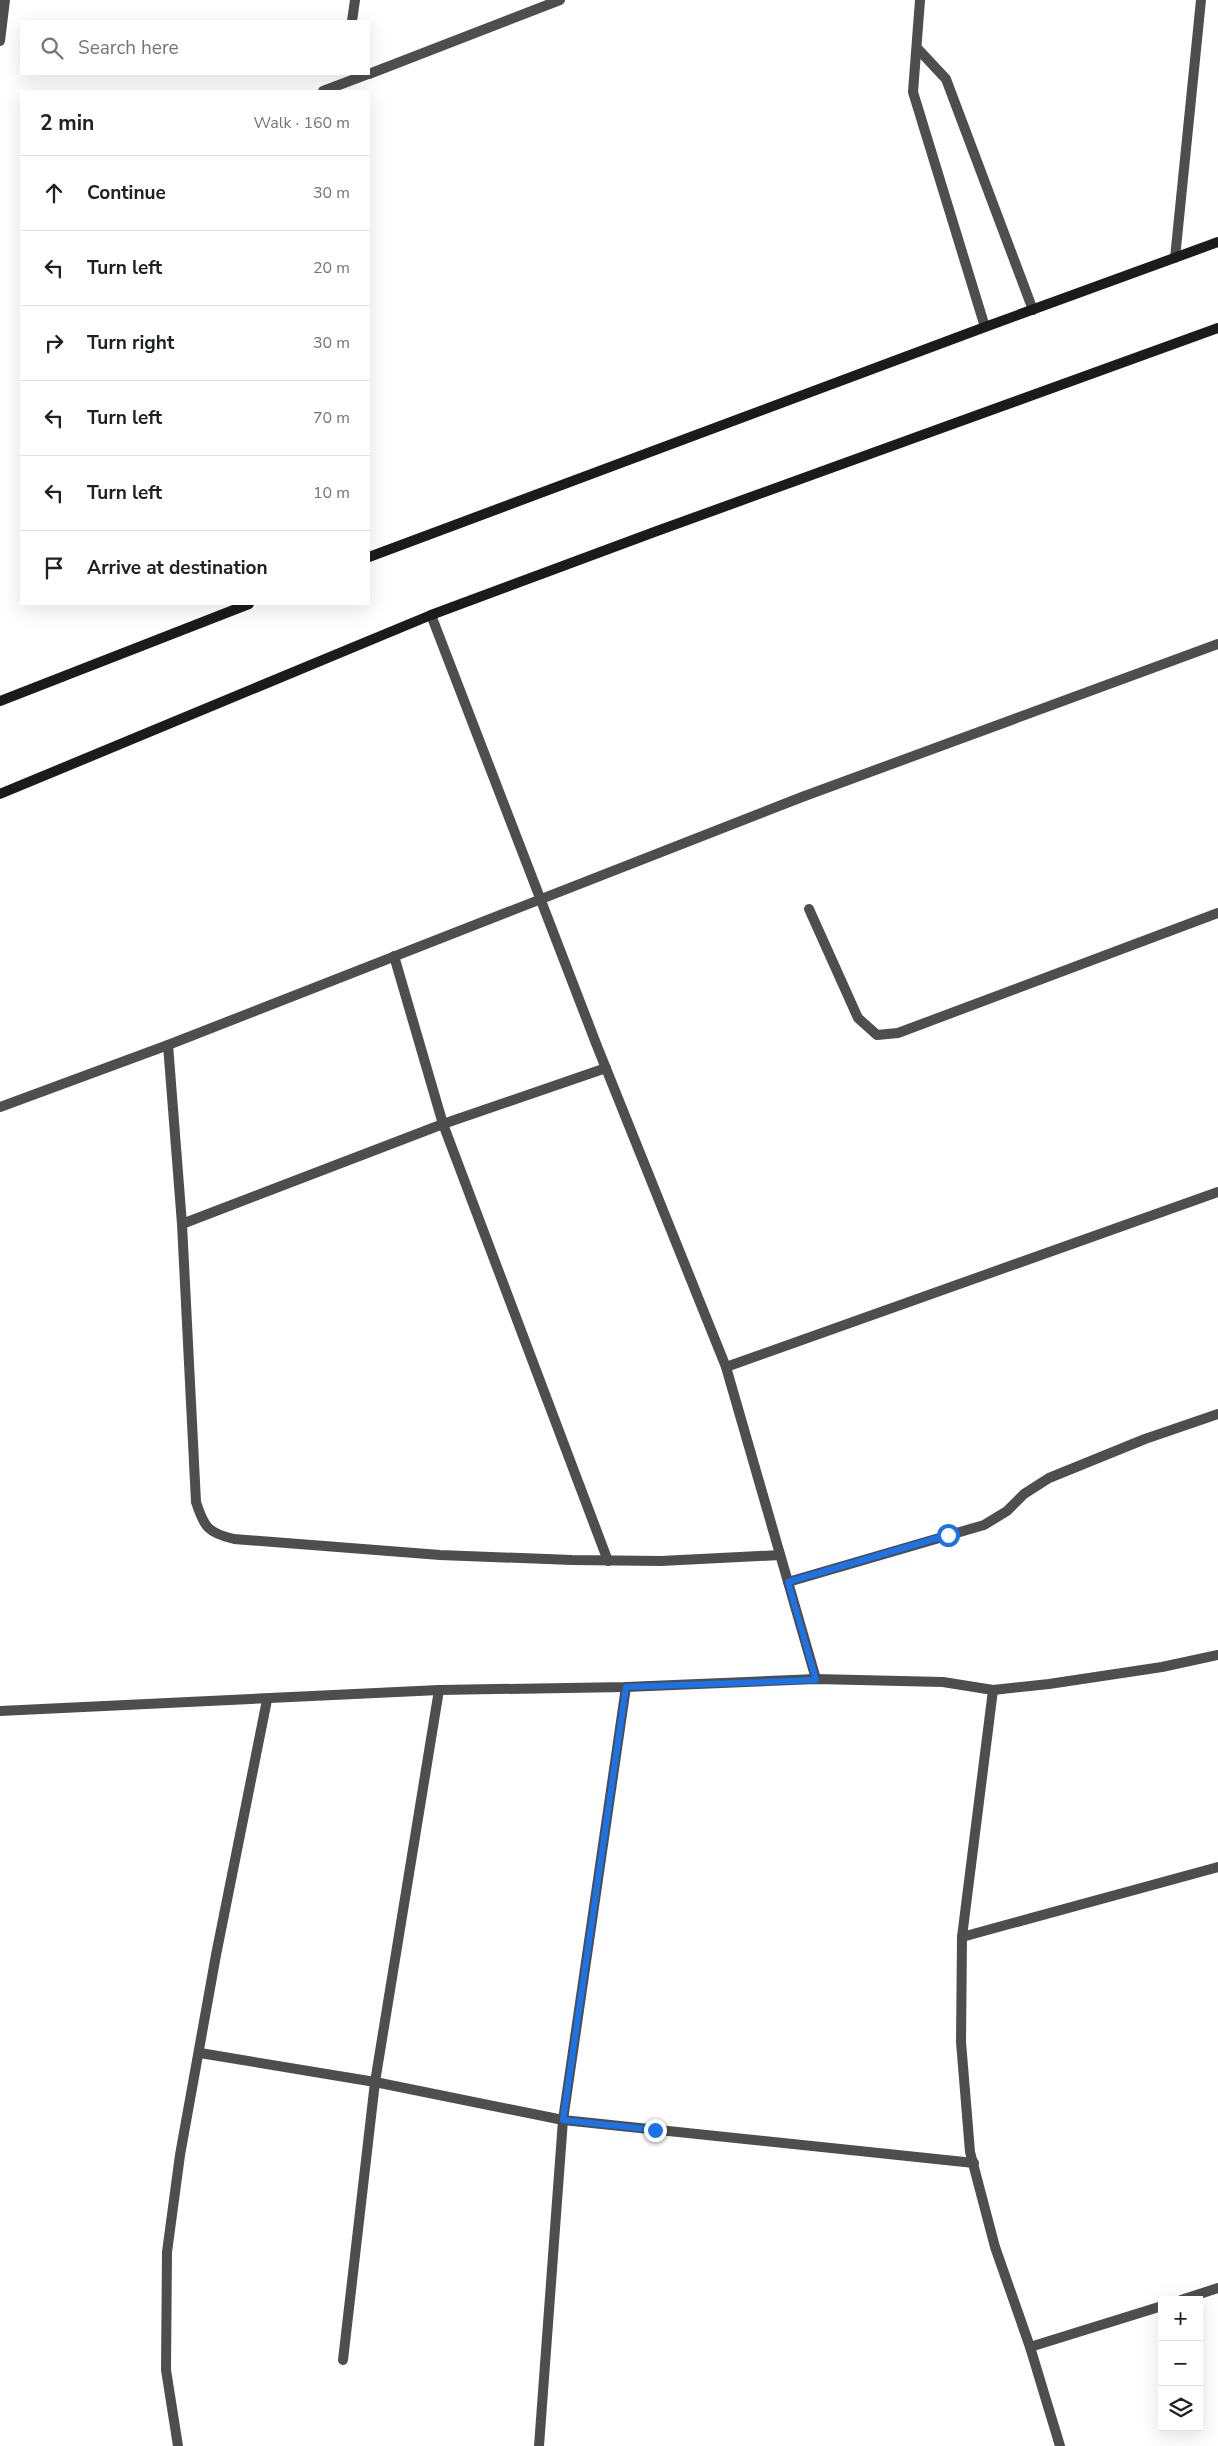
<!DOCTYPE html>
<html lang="en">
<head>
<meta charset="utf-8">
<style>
  :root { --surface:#fff; --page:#f6f6f6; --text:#202124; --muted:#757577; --line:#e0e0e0 }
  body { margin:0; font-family:"Nunito Sans",sans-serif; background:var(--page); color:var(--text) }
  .controls { position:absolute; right:15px; bottom:15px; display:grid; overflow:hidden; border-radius:0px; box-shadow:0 5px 20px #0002 }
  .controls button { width:45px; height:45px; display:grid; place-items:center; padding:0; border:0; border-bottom:1px solid var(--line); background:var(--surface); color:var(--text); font:25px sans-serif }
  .stop { position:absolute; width:15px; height:15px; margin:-11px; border:4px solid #1a73e8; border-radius:50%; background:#fff }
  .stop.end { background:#1a73e8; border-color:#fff; box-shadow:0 1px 5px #0008 }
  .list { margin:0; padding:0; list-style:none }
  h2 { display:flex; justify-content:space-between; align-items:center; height:65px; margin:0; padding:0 20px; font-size:21px }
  h2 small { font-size:16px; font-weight:400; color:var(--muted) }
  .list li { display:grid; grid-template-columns:32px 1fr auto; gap:15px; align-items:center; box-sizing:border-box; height:75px; padding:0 20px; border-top:1px solid var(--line) }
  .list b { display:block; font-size:19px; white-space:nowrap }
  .list em { font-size:16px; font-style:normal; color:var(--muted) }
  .icon { flex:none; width:28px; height:28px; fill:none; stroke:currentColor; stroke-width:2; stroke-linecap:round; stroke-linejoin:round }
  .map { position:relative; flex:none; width:1218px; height:2446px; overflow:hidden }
  .search { position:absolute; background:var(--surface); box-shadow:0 5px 20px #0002; left:20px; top:20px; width:350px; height:55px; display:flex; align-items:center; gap:12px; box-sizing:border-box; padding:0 18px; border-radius:0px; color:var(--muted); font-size:19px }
  .panel { position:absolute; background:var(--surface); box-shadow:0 5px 20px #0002; left:20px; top:90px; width:350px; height:515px; border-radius:0px }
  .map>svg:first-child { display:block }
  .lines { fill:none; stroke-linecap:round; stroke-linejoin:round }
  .minor { stroke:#4e4e4e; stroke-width:10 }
  .secondary { stroke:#1b1b1b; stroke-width:10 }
  .route { stroke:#1a73e8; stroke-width:6 }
</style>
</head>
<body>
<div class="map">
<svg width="1218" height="2446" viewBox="0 0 1218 2446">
  <rect width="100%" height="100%" fill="#fff"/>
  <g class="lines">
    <g class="minor">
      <path d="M920,0L913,92L985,327"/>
      <path d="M352,21L355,0"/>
      <path d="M0,41L5,0"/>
      <path d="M917,48L946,79L1033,310"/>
      <path d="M369,74L560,0"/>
      <path d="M323,91L368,74"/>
      <path d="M1175,258L1201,0"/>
      <path d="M431,615L597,1046L726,1367L816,1679"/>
      <path d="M809,909L858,1018L877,1035L898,1033L1218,913"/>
      <path d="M394,956L443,1124L608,1561"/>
      <path d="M168,1045L182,1224L196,1502C204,1527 208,1533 234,1539L440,1555L572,1560L661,1561L780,1555"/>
      <path d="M0,1107L168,1045L802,797L1218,644"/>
      <path d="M182,1224L443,1124L606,1068"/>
      <path d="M726,1367L1218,1192"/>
      <path d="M788,1582L984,1525L1007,1511L1024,1494L1049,1478L1145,1439L1218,1414"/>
      <path d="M993,1690L962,1937L961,2042L970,2152L995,2247L1030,2347L1060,2446"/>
      <path d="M0,1711L439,1690L626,1687L816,1679L943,1682L993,1690L1049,1684L1162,1667L1218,1655"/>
      <path d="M962,1937L1218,1867"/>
      <path d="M200,2053L375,2082L563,2120L974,2163"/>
      <path d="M1181,2300L1218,2288"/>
      <path d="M1030,2347L1162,2306"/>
      <path d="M343,2360L375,2082L439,1690"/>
      <path d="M178,2446L166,2370L167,2252L180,2155L216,1955L267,1700"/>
      <path d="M539,2446L563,2120L626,1687"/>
    </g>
    <g class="secondary">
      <path d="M369,557L985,327L1218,242"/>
      <path d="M0,701L249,604"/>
      <path d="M0,794L431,615L657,531L1218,328"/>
    </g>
  </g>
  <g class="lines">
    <path class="route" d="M655,2130L563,2120L626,1687L816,1680L788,1582L948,1535"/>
  </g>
</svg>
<div class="controls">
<button>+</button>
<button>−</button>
<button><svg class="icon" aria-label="layers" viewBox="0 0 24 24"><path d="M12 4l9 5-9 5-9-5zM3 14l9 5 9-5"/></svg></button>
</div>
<div class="stop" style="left:948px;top:1535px"></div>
<div class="stop end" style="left:655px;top:2130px"></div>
<div class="search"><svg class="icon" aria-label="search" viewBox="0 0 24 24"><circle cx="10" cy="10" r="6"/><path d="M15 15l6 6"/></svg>Search here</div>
<section class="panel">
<h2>2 min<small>Walk · 160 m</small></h2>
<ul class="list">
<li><svg class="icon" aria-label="ahead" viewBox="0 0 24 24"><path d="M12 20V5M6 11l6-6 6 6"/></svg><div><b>Continue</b></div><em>30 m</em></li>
<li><svg class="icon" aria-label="left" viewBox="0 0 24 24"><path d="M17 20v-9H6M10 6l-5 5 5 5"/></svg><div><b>Turn left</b></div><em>20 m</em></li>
<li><svg class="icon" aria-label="right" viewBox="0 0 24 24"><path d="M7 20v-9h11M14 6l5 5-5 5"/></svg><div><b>Turn right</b></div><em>30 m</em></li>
<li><svg class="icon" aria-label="left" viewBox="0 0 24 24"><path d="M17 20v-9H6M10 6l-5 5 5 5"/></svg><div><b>Turn left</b></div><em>70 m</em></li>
<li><svg class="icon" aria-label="left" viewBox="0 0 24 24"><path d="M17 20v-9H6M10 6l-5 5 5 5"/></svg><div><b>Turn left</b></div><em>10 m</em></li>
<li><svg class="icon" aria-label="arrive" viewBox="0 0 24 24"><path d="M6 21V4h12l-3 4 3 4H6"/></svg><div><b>Arrive at destination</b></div></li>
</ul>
</section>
</div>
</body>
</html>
